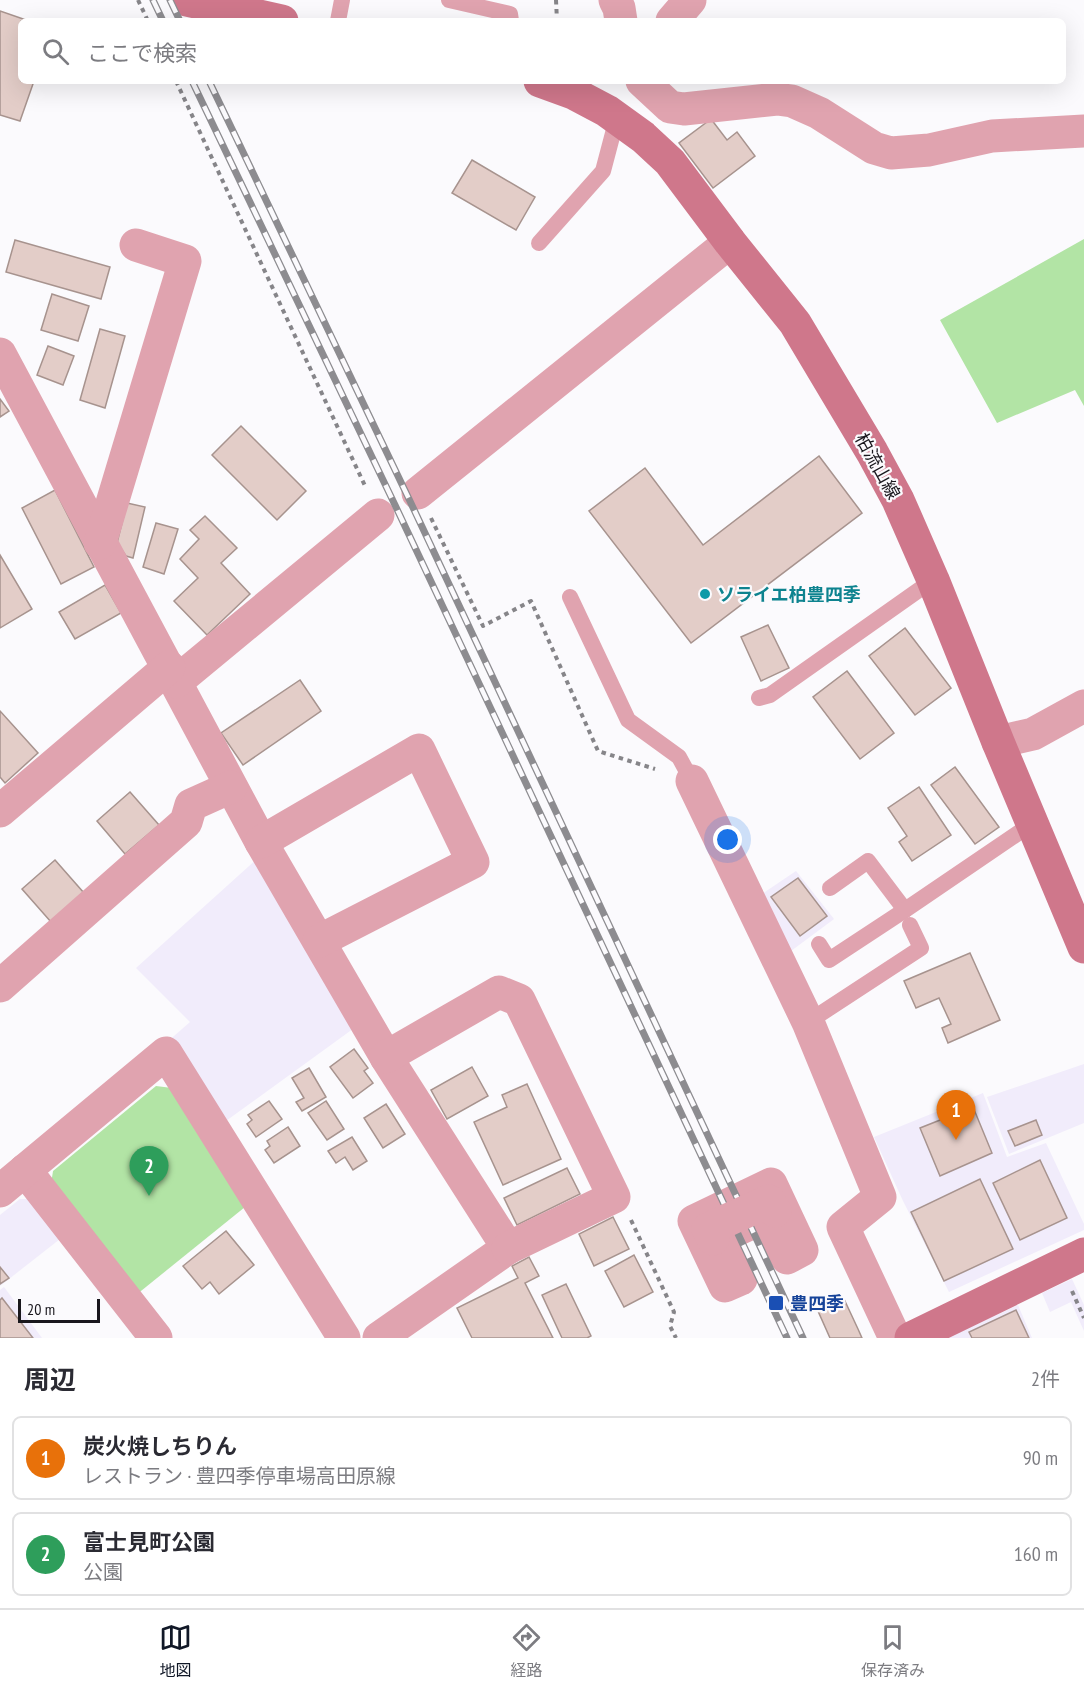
<!DOCTYPE html>
<html lang="ja">
<head>
<meta charset="utf-8">
<style>
  :root { --surface:#fff; --page:#f7f7f7; --text:#2b2b33; --muted:#7c7c81; --line:#e1e1e2; --accent:#111827 }
  body { margin:0; font-family:"PT Sans Narrow","Noto Sans JP",sans-serif; background:var(--page); color:var(--text) }
  .scale { position:absolute; left:18px; bottom:15px; width:82px; box-sizing:border-box; padding-left:6px; border:3px solid #19171d; border-top:0; font-size:16px; line-height:21px; white-space:nowrap; color:#19171d; -webkit-text-stroke:4px #fbfafd; paint-order:stroke }
  .you { position:absolute; left:728px; top:840px; width:21px; height:21px; margin:-15px; border:4px solid #fff; border-radius:50%; background:#1a73e8; box-shadow:0 0 0 9px #1a73e833 }
  .badge { display:grid; place-items:center; width:39px; height:39px; border-radius:50%; background:var(--accent); color:#fff; font-size:20px; font-weight:700 }
  .pin { position:absolute; translate:-50% -50px; filter:drop-shadow(0 2px 3px #0008) }
  .pin::after { content:''; position:absolute; top:32px; width:21px; height:18px; background:inherit; clip-path:polygon(0 0,100% 0,50% 100%) }
  .list { margin:0; padding:0; list-style:none }
  h2 { display:flex; justify-content:space-between; align-items:center; height:78px; margin:0; padding:0 24px; font-size:26px }
  h2 small { font-size:20px; font-weight:400; color:var(--muted) }
  .list li { display:grid; grid-template-columns:39px 1fr auto; gap:18px; align-items:center; box-sizing:border-box; height:84px; margin:0 12px 12px; padding:0 12px; border:2px solid var(--line); border-radius:9px }
  .list b { display:block; font-size:22px; white-space:nowrap }
  .list p { margin:0; font-size:20px; white-space:nowrap; color:var(--muted) }
  .list em { font-size:20px; font-style:normal; color:var(--muted) }
  .icon { flex:none; width:33px; height:33px; fill:none; stroke:currentColor; stroke-width:2; stroke-linecap:round; stroke-linejoin:round }
  .map { position:relative; flex:none; width:1084px; height:1338px; overflow:hidden }
  .search { position:absolute; background:var(--surface); box-shadow:0 6px 24px #0002; left:18px; right:18px; top:18px; height:66px; display:flex; align-items:center; gap:15px; box-sizing:border-box; padding:0 21px; border-radius:9px; color:var(--muted); font-size:22px }
  .sheet { height:270px; background:var(--surface) }
  nav { display:flex; justify-content:space-around; align-items:center; box-sizing:border-box; height:84px; border-top:2px solid var(--line); background:var(--surface); font-size:16px; color:var(--muted) }
  nav a { display:grid; justify-items:center; gap:3px }
  nav .on { color:var(--accent) }
  .map>svg:first-child { display:block }
  .built { fill:#f1ecfb }
  .green { fill:#b2e4a5 }
  .building { fill:#e3cdc8; stroke:#a7938e; stroke-width:1.5 }
  .lines { fill:none; stroke-linecap:round; stroke-linejoin:round }
  .path { stroke:#868589; stroke-width:4; stroke-dasharray:4.5 4.5; stroke-linecap:butt }
  .lane { stroke:#e0a3af; stroke-width:16 }
  .street { stroke:#e0a3af; stroke-width:33 }
  .secondary { stroke:#cf778b; stroke-width:33 }
  .rail-casing { stroke:#8d8c90; stroke-width:7 }
  .rail { stroke:#fbfafd; stroke-width:4.5; stroke-dasharray:14; stroke-linecap:butt }
  .street-bridge { stroke:#e0a3af; stroke-width:33 }
  .culture-dot { fill:#0f9aa8; stroke:#fbfafd; stroke-width:2 }
  .transit-dot { fill:#1a4fb4; stroke:#fbfafd; stroke-width:2 }
  .labels { text-anchor:middle; dominant-baseline:central; stroke-width:4.5; stroke-linejoin:round; paint-order:stroke }
  .street-label { font-size:18px; fill:#19171d; stroke:#fbfafd }
  .culture-label { font-size:18px; font-weight:bold; fill:#0d838f; stroke:#fbfafd; text-anchor:start }
  .transit-label { font-size:18px; font-weight:bold; fill:#164399; stroke:#fbfafd; text-anchor:start }
</style>
</head>
<body>
<div class="map">
<svg width="1084" height="1338" viewBox="0 0 1084 1338">
  <rect width="100%" height="100%" fill="#fbfafd"/>
  <g class="built">
    <path d="M258,858L357,1026L219,1126L166,1043L190,1022L136,968Z"/>
    <path d="M796,871L834,919L791,951L762,894Z"/>
    <path d="M1084,1064V1123L1009,1154L987,1097Z"/>
    <path d="M983,1093L1007,1157L1046,1143L1084,1224V1230L949,1292L903,1201L874,1137Z"/>
    <path d="M20,1199H30L60,1239L0,1286V1215Z"/>
    <path d="M1072,1279L1084,1305V1331L1071,1302L1050,1312L1042,1293Z"/>
    <path d="M4,1287L42,1338H0V1290Z"/>
    <path d="M1018,1305L1032,1338H947Z"/>
  </g>
  <g class="green">
    <path d="M1084,239V406L1075,390L997,423L940,320Z"/>
    <path d="M156,1086L172,1088L245,1207L136,1295L51,1184L53,1171Z"/>
  </g>
  <g class="building">
    <path d="M0,11L29,21H21V81H34L20,121L0,115Z"/>
    <path d="M711,119L727,140L737,132L755,156L713,188L679,143Z"/>
    <path d="M472,160L535,197L516,230L452,193Z"/>
    <path d="M15,240L110,267L101,299L6,272Z"/>
    <path d="M52,294L89,306L78,341L41,330Z"/>
    <path d="M100,329L125,336L105,408L80,400Z"/>
    <path d="M48,346L74,356L63,385L37,375Z"/>
    <path d="M0,399L9,411L0,417Z"/>
    <path d="M241,426L306,491L277,520L212,455Z"/>
    <path d="M819,456L862,513L691,643L589,511L645,468L703,545Z"/>
    <path d="M55,490L94,567L61,584L22,508Z"/>
    <path d="M127,503L145,507L133,558L126,556L117,543Z"/>
    <path d="M205,516L237,548L221,563L250,594L207,635L174,601L198,578L180,559L199,539L190,530Z"/>
    <path d="M156,523L178,529L164,574L143,567Z"/>
    <path d="M0,555L32,609L0,628Z"/>
    <path d="M105,585L121,613L75,639L59,612Z"/>
    <path d="M768,625L789,668L761,681L741,637Z"/>
    <path d="M905,628L951,688L915,715L869,656Z"/>
    <path d="M847,671L894,733L860,759L813,697Z"/>
    <path d="M300,680L321,711L243,765L221,733Z"/>
    <path d="M0,711L38,753L5,783L0,777Z"/>
    <path d="M955,767L999,827L975,844L931,785Z"/>
    <path d="M919,787L951,835L912,861L899,842L907,836L888,808Z"/>
    <path d="M130,792L159,825L125,854L97,821Z"/>
    <path d="M55,860L84,893L51,922L22,889Z"/>
    <path d="M798,878L827,916L800,936L771,897Z"/>
    <path d="M970,953L1000,1020L948,1043L942,1028L951,1024L939,998L916,1008L904,981Z"/>
    <path d="M354,1049L368,1068L364,1071L373,1083L353,1098L330,1067Z"/>
    <path d="M472,1067L488,1096L447,1119L431,1090Z"/>
    <path d="M309,1068L326,1097L302,1111L296,1102L304,1098L292,1078Z"/>
    <path d="M527,1084L561,1159L503,1185L474,1122L507,1107L502,1095Z"/>
    <path d="M269,1101L282,1119L256,1137L247,1124L252,1120L248,1115Z"/>
    <path d="M326,1101L344,1129L327,1140L308,1113Z"/>
    <path d="M386,1104L405,1134L383,1148L364,1118Z"/>
    <path d="M973,1107L992,1153L940,1176L920,1128Z"/>
    <path d="M1036,1120L1042,1135L1015,1146L1008,1131Z"/>
    <path d="M288,1127L300,1146L274,1163L265,1150L270,1146L267,1141Z"/>
    <path d="M352,1137L367,1161L353,1170L345,1157L336,1163L328,1151Z"/>
    <path d="M1040,1160L1067,1218L1020,1240L993,1183Z"/>
    <path d="M567,1168L580,1194L517,1225L504,1198Z"/>
    <path d="M980,1179L1013,1249L944,1281L911,1212Z"/>
    <path d="M613,1217L629,1249L594,1266L579,1234Z"/>
    <path d="M226,1231L254,1265L219,1294L210,1282L202,1289L183,1266Z"/>
    <path d="M634,1255L653,1292L624,1307L605,1271Z"/>
    <path d="M529,1257L539,1276L525,1283L553,1338H472L457,1308L518,1278L512,1266Z"/>
    <path d="M0,1267L9,1278L0,1284Z"/>
    <path d="M566,1284L591,1336L587,1338H562L542,1295Z"/>
    <path d="M2,1298L33,1338H0V1300Z"/>
    <path d="M844,1299L858,1329L862,1338H830L818,1311Z"/>
    <path d="M1016,1310L1029,1338H972L969,1332Z"/>
  </g>
  <g class="lines">
    <g class="path">
      <path d="M138,0L148,21"/>
      <path d="M556,0L557,21"/>
      <path d="M176,81L366,488"/>
      <path d="M431,518L483,626L531,601L598,751L655,769"/>
      <path d="M631,1220L674,1312L670,1326L676,1338"/>
      <path d="M1072,1291L1084,1318"/>
    </g>
    <g class="lane">
      <path d="M449,0L510,14L511,21"/>
      <path d="M338,21L342,0"/>
      <path d="M539,243L603,171L617,118"/>
      <path d="M570,597L628,720L679,757L692,781"/>
      <path d="M759,698L770,695L933,580"/>
      <path d="M830,888L868,861L905,910"/>
      <path d="M819,944L829,960L905,910L1033,823"/>
      <path d="M808,1022L921,948L910,925"/>
    </g>
    <g class="street">
      <path d="M615,0L619,8L621,21"/>
      <path d="M672,21L690,0"/>
      <path d="M642,81L670,107L684,109L777,99L792,101L819,113L874,148L891,153L929,150L992,136L1084,131"/>
      <path d="M0,354L261,842L386,1057L508,1248L379,1338"/>
      <path d="M418,493L730,242"/>
      <path d="M100,543L185,261L136,245"/>
      <path d="M176,682L378,515"/>
      <path d="M998,742L1033,734L1084,706"/>
      <path d="M692,781L808,1022L880,1197L843,1227L895,1338"/>
      <path d="M0,811L169,667"/>
      <path d="M261,842L419,750L473,862L319,941"/>
      <path d="M0,986L186,822L191,805L231,787"/>
      <path d="M386,1057L499,992L519,1000L614,1197L508,1248"/>
      <path d="M25,1170L156,1338"/>
      <path d="M771,1184L802,1250L787,1258L767,1216L721,1237L741,1279L725,1286L694,1221Z"/>
      <path d="M0,1191L166,1053L344,1338"/>
    </g>
    <g class="secondary">
      <path d="M186,0L282,21"/>
      <path d="M540,81L573,93L607,111L643,137L670,162L730,242L795,323L872,452L898,500L933,580L998,742L1084,947"/>
      <path d="M911,1338L1084,1254"/>
    </g>
    <defs>
      <g id="rail">
        <path d="M153,0L163,21"/>
        <path d="M170,0L180,21"/>
        <path d="M192,81L395,505L787,1338"/>
        <path d="M209,81L409,499L803,1338"/>
      </g>
    </defs>
    <use href="#rail" class="rail-casing"/>
    <use href="#rail" class="rail"/>
    <path class="street-bridge" d="M713,1239L708,1229L769,1201L775,1211"/>
  </g>
  <circle class="culture-dot" cx="705" cy="594" r="6"/>
  <rect class="transit-dot" x="768" y="1295" width="16" height="16" rx="3"/>
  <g class="labels">
    <g class="street-label">
      <text transform="translate(878 466) rotate(61)">柏流山線</text>
    </g>
    <g class="culture-label">
      <text x="717" y="594">ソライエ柏豊四季</text>
    </g>
    <g class="transit-label">
      <text x="790" y="1303">豊四季</text>
    </g>
  </g>
</svg>
<div class="scale">20 m</div>
<div class="you"></div>
<div class="pin badge" style="left:956px;top:1140px;background:#e8710a">1</div>
<div class="pin badge" style="left:149px;top:1196px;background:#2e9e5b">2</div>
<div class="search"><svg class="icon" aria-label="search" viewBox="0 0 24 24"><circle cx="10" cy="10" r="6"/><path d="M15 15l6 6"/></svg>ここで検索</div>
</div>
<section class="sheet">
<h2>周辺<small>2件</small></h2>
<ul class="list">
<li><span class="badge" style="background:#e8710a">1</span><div><b>炭火焼しちりん</b><p>レストラン · 豊四季停車場高田原線</p></div><em>90 m</em></li>
<li><span class="badge" style="background:#2e9e5b">2</span><div><b>富士見町公園</b><p>公園</p></div><em>160 m</em></li>
</ul>
</section>
<nav>
<a class="on"><svg class="icon" aria-label="map" viewBox="0 0 24 24"><path d="M3 6l6-2 6 2 6-2v14l-6 2-6-2-6 2zM9 4v14M15 6v14"/></svg>地図</a>
<a><svg class="icon" aria-label="directions" viewBox="0 0 24 24"><path d="M12 3l9 9-9 9-9-9zM9 14v-3h6M13 9l2 2-2 2"/></svg>経路</a>
<a><svg class="icon" aria-label="saved" viewBox="0 0 24 24"><path d="M7 4h10v16l-5-4-5 4z"/></svg>保存済み</a>
</nav>
</body>
</html>
